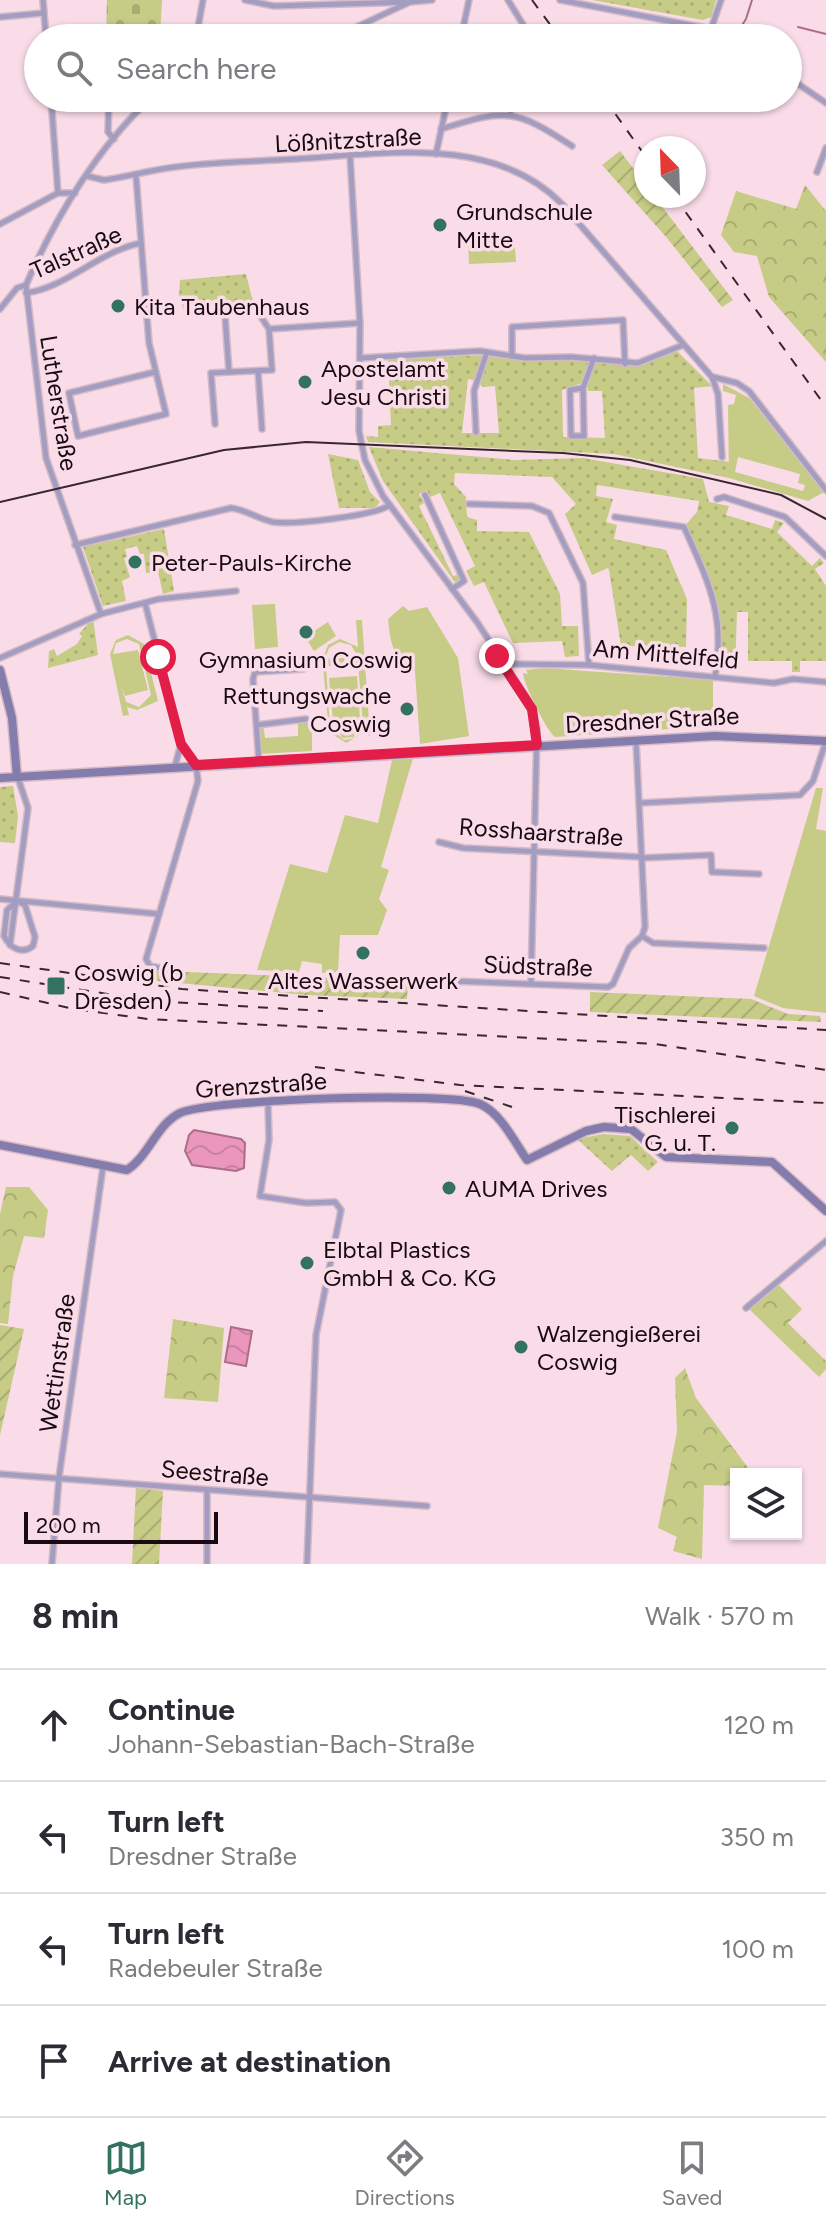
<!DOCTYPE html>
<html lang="en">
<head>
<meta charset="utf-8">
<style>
  :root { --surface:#fff; --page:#f2f2f3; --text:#2b2b33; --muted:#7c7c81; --line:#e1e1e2; --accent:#337260 }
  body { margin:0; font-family:Figtree,sans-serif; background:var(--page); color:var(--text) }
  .controls { position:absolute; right:24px; bottom:24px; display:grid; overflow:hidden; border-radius:0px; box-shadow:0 2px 6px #0004 }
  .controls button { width:72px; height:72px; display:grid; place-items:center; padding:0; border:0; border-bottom:2px solid var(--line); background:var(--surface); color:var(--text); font:40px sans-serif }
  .compass { position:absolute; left:634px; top:136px; width:72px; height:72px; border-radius:50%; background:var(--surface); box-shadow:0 2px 6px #0004; rotate:337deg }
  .scale { position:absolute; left:24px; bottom:20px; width:194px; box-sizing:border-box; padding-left:8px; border:4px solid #190a11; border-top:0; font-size:22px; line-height:28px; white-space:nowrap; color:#190a11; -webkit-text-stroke:6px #f9dce8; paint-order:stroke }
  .stop { position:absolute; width:24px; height:24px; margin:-18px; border:6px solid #e11d48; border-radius:50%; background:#fff }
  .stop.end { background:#e11d48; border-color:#fff; box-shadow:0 2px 8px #0008 }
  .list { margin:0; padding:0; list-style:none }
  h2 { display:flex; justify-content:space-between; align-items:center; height:104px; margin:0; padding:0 32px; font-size:34px }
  h2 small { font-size:26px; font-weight:400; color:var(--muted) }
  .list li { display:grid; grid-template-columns:52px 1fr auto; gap:24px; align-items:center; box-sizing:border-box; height:112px; padding:0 32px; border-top:2px solid var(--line) }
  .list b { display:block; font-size:30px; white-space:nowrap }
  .list p { margin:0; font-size:26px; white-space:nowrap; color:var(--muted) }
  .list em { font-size:26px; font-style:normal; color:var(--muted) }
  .icon { flex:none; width:44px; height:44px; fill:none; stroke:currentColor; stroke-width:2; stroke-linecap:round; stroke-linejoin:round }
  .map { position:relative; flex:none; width:826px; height:1564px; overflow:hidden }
  .search { position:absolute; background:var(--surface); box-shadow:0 2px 6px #0004; left:24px; right:24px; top:24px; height:88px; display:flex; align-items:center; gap:20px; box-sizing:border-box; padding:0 28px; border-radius:44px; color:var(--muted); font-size:30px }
  .sheet { height:552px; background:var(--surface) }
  nav { display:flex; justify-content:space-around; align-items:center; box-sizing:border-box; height:112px; border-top:2px solid var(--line); background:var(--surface); font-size:22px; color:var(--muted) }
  nav a { display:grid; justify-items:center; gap:4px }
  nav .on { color:var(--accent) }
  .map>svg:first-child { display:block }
  .grass { fill:#c6cb85; fill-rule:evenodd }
  .forest { fill:url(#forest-crowns) }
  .cemetery { fill:url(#cemetery-stones) }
  .park { fill:url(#park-dots); fill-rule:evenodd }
  .garden { fill:url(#garden-furrows) }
  .water { fill:url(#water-waves); stroke:#ac6d89; stroke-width:2 }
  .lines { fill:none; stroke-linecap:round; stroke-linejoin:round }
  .stream { stroke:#ac6d89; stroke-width:2 }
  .street-casing { stroke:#d5bac6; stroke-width:8 }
  .secondary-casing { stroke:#d5bac6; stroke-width:11 }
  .street { stroke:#a39ec1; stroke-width:5 }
  .secondary { stroke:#847cad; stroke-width:8 }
  .tram { stroke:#38272f; stroke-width:2 }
  .rail { stroke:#38272f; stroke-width:2; stroke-dasharray:10 10; stroke-linecap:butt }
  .route { stroke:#e11d48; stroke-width:10 }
  .poi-dot { fill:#337260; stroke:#f9dce8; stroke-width:3 }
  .labels { text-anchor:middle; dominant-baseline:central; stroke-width:7; stroke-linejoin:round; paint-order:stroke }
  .street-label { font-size:24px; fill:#190a11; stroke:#f9dce8 }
  .poi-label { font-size:24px; fill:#190a11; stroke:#f9dce8; text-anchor:start }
</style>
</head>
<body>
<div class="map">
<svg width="826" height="1564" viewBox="0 0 826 1564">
  <defs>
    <pattern id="forest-crowns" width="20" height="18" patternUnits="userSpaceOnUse" patternTransform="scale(2)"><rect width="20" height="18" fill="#c6cb85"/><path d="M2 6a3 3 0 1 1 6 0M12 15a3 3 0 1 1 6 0" fill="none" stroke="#aaad72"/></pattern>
    <pattern id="cemetery-stones" width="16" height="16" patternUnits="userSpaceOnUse" patternTransform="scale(2)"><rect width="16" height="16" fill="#c6cb85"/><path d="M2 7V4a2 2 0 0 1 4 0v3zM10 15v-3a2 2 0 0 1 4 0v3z" fill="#aaad72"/></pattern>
    <pattern id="park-dots" width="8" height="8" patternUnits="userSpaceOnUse" patternTransform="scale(2)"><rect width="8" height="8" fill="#c6cb85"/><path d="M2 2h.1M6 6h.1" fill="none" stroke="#aaad72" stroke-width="1.8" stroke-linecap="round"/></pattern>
    <pattern id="garden-furrows" width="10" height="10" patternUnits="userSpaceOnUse" patternTransform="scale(2)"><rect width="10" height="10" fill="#c6cb85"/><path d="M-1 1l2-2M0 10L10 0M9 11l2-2" fill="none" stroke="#aaad72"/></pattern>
    <pattern id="water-waves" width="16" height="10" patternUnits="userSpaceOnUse" patternTransform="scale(2)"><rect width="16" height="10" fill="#eb97bd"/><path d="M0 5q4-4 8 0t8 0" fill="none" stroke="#c981a1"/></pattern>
  </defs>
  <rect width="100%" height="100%" fill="#f9dce8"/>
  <g class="grass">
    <path d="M514,236L516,262L469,264L468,239Z"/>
    <path d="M723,384L749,398L824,492L808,501L729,478L728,405L734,404L736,395L723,391ZM738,457L800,474L798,483L805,485L803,491L735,472Z"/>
    <path d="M275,604L278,647L255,649L252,605Z"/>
    <path d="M403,606L409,611L427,607L458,658L469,736L420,744L415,671C392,657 391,645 388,619Z"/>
    <path d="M356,620H362L370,736L363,733L346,743L329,732L323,666L311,668V659L322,660L328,645L340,639L358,647ZM339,642L351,645L358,657L325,659L329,648ZM358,663L363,725L356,738L344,740L330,728L326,666Z"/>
    <path d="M328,622L336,636L314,651L305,637Z"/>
    <path d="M128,635L144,644L158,701L137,710L127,707L129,715L123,716L110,654L116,640ZM127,639L139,644L151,695L139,707L126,702L121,685L125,696L148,690L138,650L113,654L116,643Z"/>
    <path d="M545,668L713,680V726L555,737C547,732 522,680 523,673L528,674L526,670Z"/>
    <path d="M357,676L360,719L354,737L342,738L333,721L329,678Z"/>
    <path d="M312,719V751L258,754L257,725L263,724L265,738L298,736V720Z"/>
    <path d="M413,758L381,867L389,870L379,899L387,910L378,935H340L338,972L322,973V964L302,961L299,972L257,970L290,864L327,873L345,815L378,823L392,760Z"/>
    <path d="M816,788H823L816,829L826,831V1013L783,1008L754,996Z"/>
  </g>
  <g class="forest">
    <path d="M805,185L826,211V362L769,297L757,256L734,252L721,235L736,191L796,209Z"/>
    <path d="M6,1187H29L48,1210L44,1238L24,1236L13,1276L8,1324L0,1323V1214Z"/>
    <path d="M779,1285L802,1309L788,1323L826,1361V1369L819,1377L749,1309Z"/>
    <path d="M173,1319L224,1328L218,1402L164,1398Z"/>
    <path d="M685,1368L696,1398L752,1473L736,1474V1486L704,1485L702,1559L673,1551L677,1537L658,1528L677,1432L675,1378Z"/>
  </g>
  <path class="cemetery" d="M107,0H162L160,37L106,34Z"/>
  <g class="park">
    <path d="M592,0H716L711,17L703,20Z"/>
    <path d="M246,274L254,306L185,312L179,298L180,280Z"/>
    <path d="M676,350L712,386L694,388L698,458L730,462L729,478L614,454L368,442L366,436L378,437V426L391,425L388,359L487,355L639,364ZM468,379L478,381L482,387L495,386L499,433H462ZM587,381L588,391H602L605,438L563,437L562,390Z"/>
    <path d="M369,447L515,460L583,458L703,479L709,502L729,506L726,515L772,529L775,520L784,523L777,532L812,566L820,558L824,563L815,569L826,586V661H800V672H792V661H748V612H737L735,670L716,668C723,610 706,578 684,527L697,512L699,501L597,485L596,496L613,499L606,522L617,525L614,539L666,550L687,599L686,647L621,646L609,570L608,568L592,575L565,514L576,504L552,477L455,473L454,484L466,497L467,517L477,520V531L529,532L560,594L562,626H578L579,656L565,657L562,641L513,643L484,582L474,586L466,571L475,566L440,493L430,497L427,490L419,494L424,503L419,506L453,576L458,575L461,583L457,585L383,481Z"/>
    <path d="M328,454L358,460L370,492L380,502L375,508H339Z"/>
    <path d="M164,529L174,591L163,594L158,572L146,573L144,554H140L137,546L125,549L127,557L124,558L130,577L122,581L126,601L103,606L83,547Z"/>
    <path d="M93,618L98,655L48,668L49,651L54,649L57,656L77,644L82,636L79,634Z"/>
    <path d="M13,786L18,816L15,843L0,842V787Z"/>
    <path d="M603,1134L630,1136L658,1162L648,1171L631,1155L612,1171L577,1139Z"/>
  </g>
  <g class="garden">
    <path d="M620,151L646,185V196H654L733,300L722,307L667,238L602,165Z"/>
    <path d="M127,966L161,971L408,981L407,999L306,995L126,978Z"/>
    <path d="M590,992L751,999L788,1014L820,1016L821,1022L590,1012Z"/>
    <path d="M0,1325L24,1329L0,1435Z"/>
    <path d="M136,1488L163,1491L159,1564H132Z"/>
  </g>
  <g class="water">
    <path d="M194,1130L241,1139L245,1143L244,1168L236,1171L192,1165L185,1151L189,1135Z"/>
    <path d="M231,1327L252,1331L246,1366L225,1362Z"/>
  </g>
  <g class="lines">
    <g class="stream">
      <path d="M798,27L826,34"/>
      <path d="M734,38L746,19L752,0"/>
    </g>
    <defs>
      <g id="street">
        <path d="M43,0L46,38"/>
        <path d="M245,0L274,6L410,2"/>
        <path d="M508,0L527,31L525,38"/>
        <path d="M560,0L711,29L729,38"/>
        <path d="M0,17L44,13"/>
        <path d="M711,29L721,0"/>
        <path d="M196,38L203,0"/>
        <path d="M333,38L410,2L432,0"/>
        <path d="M461,38L469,0"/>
        <path d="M788,77L826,103"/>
        <path d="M51,98L58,193"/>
        <path d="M109,98L108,132L114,139"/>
        <path d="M510,114L513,98"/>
        <path d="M441,129C506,109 514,108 572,146"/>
        <path d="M436,154L448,98"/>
        <path d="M350,155L360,325L359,431L365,460L383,496L477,622L528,700L537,729L531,984"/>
        <path d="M817,172L826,148"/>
        <path d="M87,176L104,180C119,178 132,175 146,172C199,161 257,162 311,158C394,152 498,138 562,204L712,377L718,394L722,457"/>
        <path d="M136,176L149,343L166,414L78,436L69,393L155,372"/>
        <path d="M0,224L58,193H75"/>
        <path d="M26,285L46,458L101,614"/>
        <path d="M26,293C68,287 99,251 141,243"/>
        <path d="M0,309L17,288L26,285C55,218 97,148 151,98"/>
        <path d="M269,329L272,370L229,372L225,316L228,308L254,306L269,329L360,323"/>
        <path d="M512,356V327L623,320L625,364"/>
        <path d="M361,358L480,351L525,358L571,357L638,363L683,345"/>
        <path d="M258,371L262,429"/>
        <path d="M713,377L737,383L749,391L826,490"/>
        <path d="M583,388L570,390L571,436H584L583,388L594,358"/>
        <path d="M215,424L211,373L229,372"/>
        <path d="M476,432L474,391L487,352"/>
        <path d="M425,495L464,581L452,589"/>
        <path d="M717,499L724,497L785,517L826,556"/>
        <path d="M469,504L532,506L549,513L583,583L589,665"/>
        <path d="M615,517L684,527C708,581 726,615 715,676"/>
        <path d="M75,545L231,508C247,510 258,519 273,522C293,525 374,516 390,505"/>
        <path d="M145,603L181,744"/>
        <path d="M0,658L101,614L159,599L236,591"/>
        <path d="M503,664L589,665L774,683L793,679L826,682"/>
        <path d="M257,725L306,719"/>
        <path d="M259,762L253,679L255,672L303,669"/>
        <path d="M640,803L800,795L813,781L826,741"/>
        <path d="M439,842L463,848L641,857"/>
        <path d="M641,858L711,855L712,872L759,874"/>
        <path d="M0,899L159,914"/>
        <path d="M17,901L25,905L35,937L33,946C22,955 10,948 4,936L7,910Z"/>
        <path d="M642,936L653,943L764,948"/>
        <path d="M10,945L28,808L18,778"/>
        <path d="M160,968L150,966L146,959L198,781L196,765L181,744L175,766"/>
        <path d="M398,979L608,987L613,984L629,948L642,936L645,927L636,741"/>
        <path d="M268,1103L269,1140L260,1196L306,1203L335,1202L341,1210L316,1335L307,1564"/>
        <path d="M746,1308L826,1241"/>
        <path d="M0,1474L427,1506"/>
        <path d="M207,1491V1564"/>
        <path d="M52,1564L59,1477L103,1167"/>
      </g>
      <g id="secondary">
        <path d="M0,670L12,718L17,777"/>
        <path d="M0,778L715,736L826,741"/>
        <path d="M0,1145L127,1170C149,1156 156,1125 180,1113C210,1099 450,1091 480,1104C501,1113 515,1143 527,1160L586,1131L604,1127L631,1129L666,1157L772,1162L826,1211"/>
      </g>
    </defs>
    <use href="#street" class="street-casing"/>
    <use href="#secondary" class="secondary-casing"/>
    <use href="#street" class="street"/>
    <use href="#secondary" class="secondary"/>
    <path class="tram" d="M0,502L224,450L306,442L563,453L630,460L781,495L826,519"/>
    <g class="rail">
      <path d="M532,0L560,38"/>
      <path d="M604,98L646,157"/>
      <path d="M674,196L826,407"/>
      <path d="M0,963L182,989L826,1030"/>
      <path d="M0,977L152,1001L323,1011"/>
      <path d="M0,992L74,1009L148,1019L655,1044L826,1070"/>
      <path d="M315,1067L460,1085L826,1103"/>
      <path d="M465,1091L512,1107"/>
    </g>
  </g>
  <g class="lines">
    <path class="route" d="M158,657L181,744L196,765L537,745L532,709L497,656"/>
  </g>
  <g class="poi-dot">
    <circle cx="440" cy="225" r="8"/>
    <circle cx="118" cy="306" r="8"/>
    <circle cx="305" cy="382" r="8"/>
    <circle cx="135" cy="562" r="8"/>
    <circle cx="306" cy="632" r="8"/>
    <circle cx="407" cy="709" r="8"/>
    <circle cx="363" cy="953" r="8"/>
    <rect x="46" y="976" width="20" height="20" rx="4"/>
    <circle cx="732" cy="1128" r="8"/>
    <circle cx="449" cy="1188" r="8"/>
    <circle cx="307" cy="1263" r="8"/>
    <circle cx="521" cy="1347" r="8"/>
  </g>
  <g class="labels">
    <g class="street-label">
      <text transform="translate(348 140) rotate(-3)">Lößnitzstraße</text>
      <text transform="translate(76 252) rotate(-24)">Talstraße</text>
      <text transform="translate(59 403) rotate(81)">Lutherstraße</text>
      <text transform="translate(666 654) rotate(5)">Am Mittelfeld</text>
      <text transform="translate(652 720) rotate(-3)">Dresdner Straße</text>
      <text transform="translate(541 832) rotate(4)">Rosshaarstraße</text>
      <text transform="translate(538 966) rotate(2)">Südstraße</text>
      <text transform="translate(261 1085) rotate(-4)">Grenzstraße</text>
      <text transform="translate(57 1363) rotate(-82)">Wettinstraße</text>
      <text transform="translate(215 1473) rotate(5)">Seestraße</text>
    </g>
    <g class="poi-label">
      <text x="456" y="211">Grundschule<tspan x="456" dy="28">Mitte</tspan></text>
      <text x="134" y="306">Kita Taubenhaus</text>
      <text x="321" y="368">Apostelamt<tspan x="321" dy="28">Jesu Christi</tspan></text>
      <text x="151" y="562">Peter-Pauls-Kirche</text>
      <text x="306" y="659" text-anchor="middle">Gymnasium Coswig</text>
      <text x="391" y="695" text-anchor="end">Rettungswache<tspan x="391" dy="28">Coswig</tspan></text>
      <text x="74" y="972">Coswig (b<tspan x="74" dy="28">Dresden)</tspan></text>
      <text x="363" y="980" text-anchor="middle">Altes Wasserwerk</text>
      <text x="716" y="1114" text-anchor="end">Tischlerei<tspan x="716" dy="28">G. u. T.</tspan></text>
      <text x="465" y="1188">AUMA Drives</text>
      <text x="323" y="1249">Elbtal Plastics<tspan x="323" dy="28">GmbH &amp; Co. KG</tspan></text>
      <text x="537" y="1333">Walzengießerei<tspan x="537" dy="28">Coswig</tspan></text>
    </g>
  </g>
</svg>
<div class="controls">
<button><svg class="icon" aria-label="layers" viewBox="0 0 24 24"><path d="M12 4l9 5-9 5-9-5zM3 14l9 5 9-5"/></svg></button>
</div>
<svg class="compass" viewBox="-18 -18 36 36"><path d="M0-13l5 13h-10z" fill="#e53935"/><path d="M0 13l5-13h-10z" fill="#7c7c81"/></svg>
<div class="scale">200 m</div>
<div class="stop" style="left:158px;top:657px"></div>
<div class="stop end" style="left:497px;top:656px"></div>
<div class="search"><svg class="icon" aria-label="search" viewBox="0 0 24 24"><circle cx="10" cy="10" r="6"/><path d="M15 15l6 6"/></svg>Search here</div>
</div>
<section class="sheet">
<h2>8 min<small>Walk · 570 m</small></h2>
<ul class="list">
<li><svg class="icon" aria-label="ahead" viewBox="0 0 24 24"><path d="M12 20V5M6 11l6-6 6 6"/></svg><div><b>Continue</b><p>Johann-Sebastian-Bach-Straße</p></div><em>120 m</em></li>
<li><svg class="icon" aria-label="left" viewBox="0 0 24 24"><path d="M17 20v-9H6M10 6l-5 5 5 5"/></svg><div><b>Turn left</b><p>Dresdner Straße</p></div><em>350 m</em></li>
<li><svg class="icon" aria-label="left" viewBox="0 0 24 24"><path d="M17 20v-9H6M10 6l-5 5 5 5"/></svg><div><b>Turn left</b><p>Radebeuler Straße</p></div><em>100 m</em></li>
<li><svg class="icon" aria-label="arrive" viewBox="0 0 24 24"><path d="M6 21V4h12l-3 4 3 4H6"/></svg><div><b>Arrive at destination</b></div></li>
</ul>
</section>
<nav>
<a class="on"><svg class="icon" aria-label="map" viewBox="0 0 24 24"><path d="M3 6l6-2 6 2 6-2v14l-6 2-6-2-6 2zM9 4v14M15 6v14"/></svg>Map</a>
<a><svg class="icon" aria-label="directions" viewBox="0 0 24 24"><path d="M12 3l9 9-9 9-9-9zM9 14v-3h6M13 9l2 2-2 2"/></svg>Directions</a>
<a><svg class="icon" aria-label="saved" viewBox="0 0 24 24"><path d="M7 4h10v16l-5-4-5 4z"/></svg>Saved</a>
</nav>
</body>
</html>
